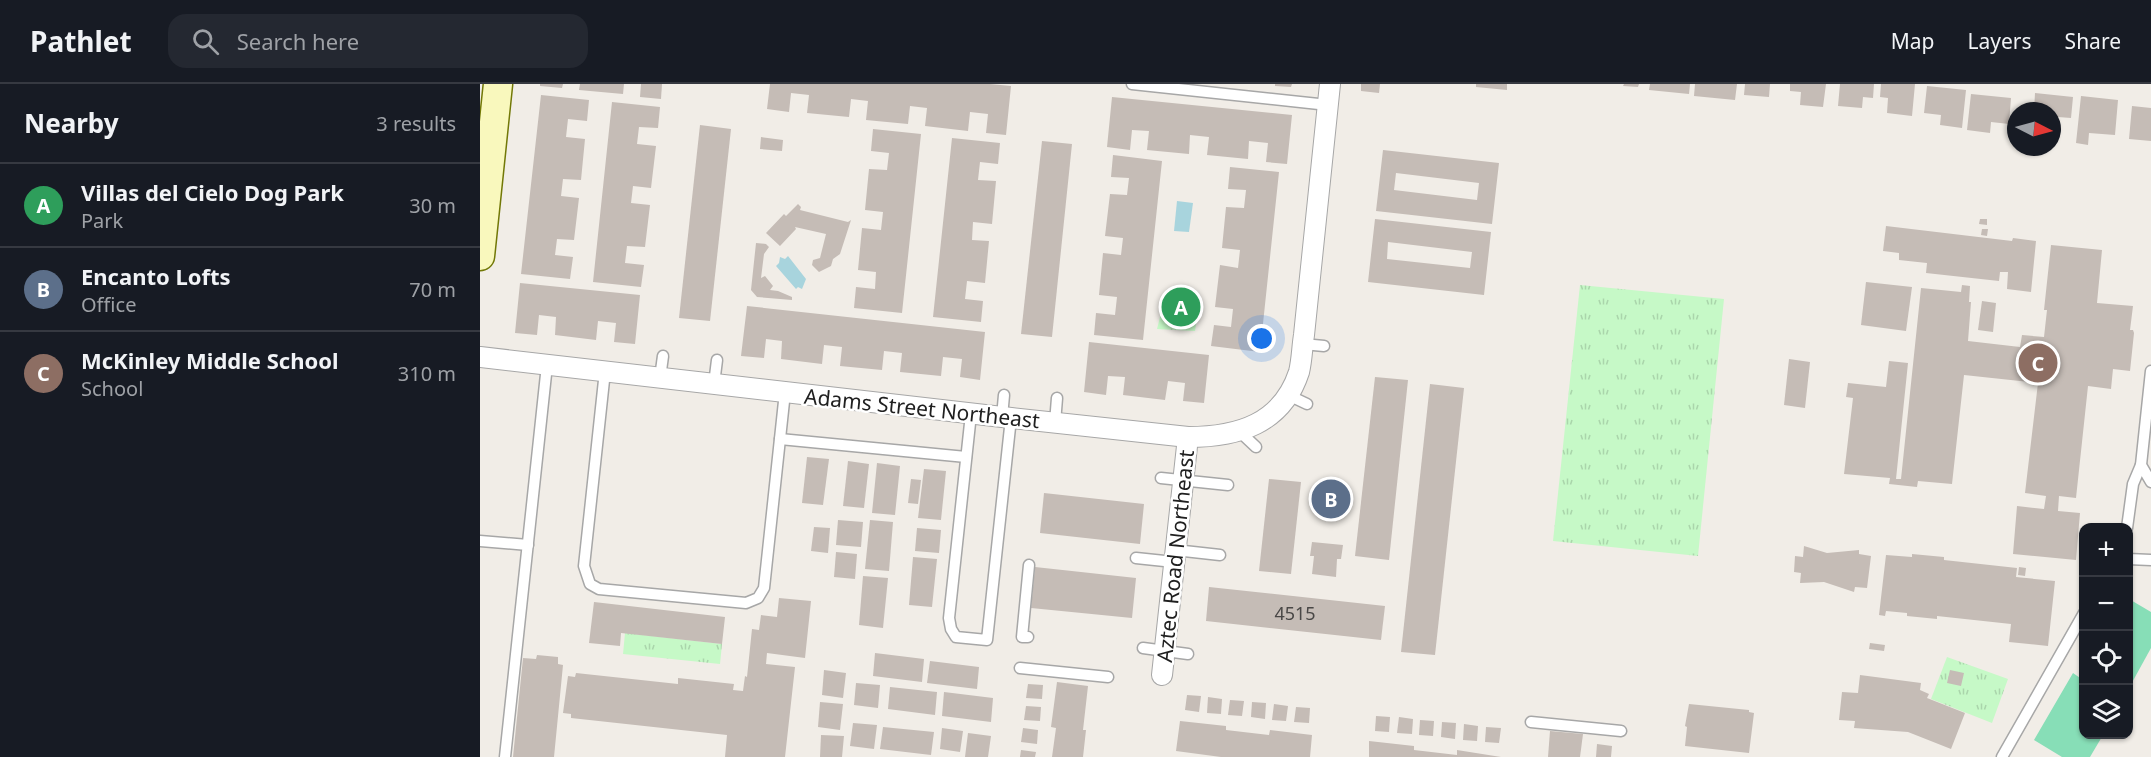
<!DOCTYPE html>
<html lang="en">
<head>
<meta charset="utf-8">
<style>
  :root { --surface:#171b24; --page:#242831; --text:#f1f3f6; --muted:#9ea1a6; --line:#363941; --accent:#e1878e }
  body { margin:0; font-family:"Noto Sans",sans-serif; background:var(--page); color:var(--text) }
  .controls { position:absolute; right:18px; bottom:18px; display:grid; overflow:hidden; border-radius:12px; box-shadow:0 2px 4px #0004 }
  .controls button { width:54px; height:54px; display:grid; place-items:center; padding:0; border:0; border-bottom:2px solid var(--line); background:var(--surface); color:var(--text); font:30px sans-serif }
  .compass { position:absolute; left:1527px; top:18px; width:54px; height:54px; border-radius:50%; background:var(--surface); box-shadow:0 2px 4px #0004; rotate:96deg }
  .you { position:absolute; left:782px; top:255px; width:21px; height:21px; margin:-15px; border:4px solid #fff; border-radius:50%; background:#1a73e8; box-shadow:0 0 0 9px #1a73e833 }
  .badge { display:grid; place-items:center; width:39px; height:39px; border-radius:50%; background:var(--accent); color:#fff; font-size:20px; font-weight:700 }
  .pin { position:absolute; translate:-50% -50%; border:3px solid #fff; box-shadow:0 2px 6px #0006 }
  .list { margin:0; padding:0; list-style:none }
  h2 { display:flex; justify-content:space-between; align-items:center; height:78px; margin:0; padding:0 24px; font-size:26px }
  h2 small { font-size:20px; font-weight:400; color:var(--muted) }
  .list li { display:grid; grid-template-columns:39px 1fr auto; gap:18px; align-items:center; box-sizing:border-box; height:84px; padding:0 24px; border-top:2px solid var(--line) }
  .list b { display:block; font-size:22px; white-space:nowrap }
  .list p { margin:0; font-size:20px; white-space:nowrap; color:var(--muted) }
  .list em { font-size:20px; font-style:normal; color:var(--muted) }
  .icon { flex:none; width:33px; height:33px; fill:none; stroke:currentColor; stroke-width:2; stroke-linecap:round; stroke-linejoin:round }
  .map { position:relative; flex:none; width:1671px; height:673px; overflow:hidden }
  header { display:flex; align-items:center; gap:36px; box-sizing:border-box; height:84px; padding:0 30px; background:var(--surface); border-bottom:2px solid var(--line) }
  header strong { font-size:28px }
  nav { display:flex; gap:33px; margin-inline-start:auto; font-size:21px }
  .search { width:420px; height:54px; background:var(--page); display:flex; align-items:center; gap:15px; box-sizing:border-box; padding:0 21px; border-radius:18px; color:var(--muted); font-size:22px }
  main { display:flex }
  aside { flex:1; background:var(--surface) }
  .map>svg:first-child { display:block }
  .park { fill:url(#park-tufts) }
  .pitch { fill:#87deb7 }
  .water { fill:#a8d4dd }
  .building { fill:#c5bcb6; fill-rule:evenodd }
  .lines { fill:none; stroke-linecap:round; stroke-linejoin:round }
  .lane-casing { stroke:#a7a7a7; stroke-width:13 }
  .street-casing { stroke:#a7a7a7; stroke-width:22 }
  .secondary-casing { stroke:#727807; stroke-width:31 }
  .lane { stroke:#fff; stroke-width:10 }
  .street { stroke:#fff; stroke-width:20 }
  .secondary { stroke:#f9f8bd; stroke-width:28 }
  .labels { text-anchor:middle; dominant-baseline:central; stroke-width:5; stroke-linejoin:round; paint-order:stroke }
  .number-label { font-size:18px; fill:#494746 }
  .street-label { font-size:21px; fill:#202020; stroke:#fff }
</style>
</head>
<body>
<header>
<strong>Pathlet</strong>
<div class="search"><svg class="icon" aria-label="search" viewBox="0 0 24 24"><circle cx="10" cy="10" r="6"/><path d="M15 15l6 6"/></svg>Search here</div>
<nav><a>Map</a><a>Layers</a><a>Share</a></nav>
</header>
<main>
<aside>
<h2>Nearby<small>3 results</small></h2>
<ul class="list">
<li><span class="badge" style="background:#2e9e5b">A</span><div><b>Villas del Cielo Dog Park</b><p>Park</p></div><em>30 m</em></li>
<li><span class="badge" style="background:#5c6f8a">B</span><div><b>Encanto Lofts</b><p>Office</p></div><em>70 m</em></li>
<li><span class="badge" style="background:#8d6e63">C</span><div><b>McKinley Middle School</b><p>School</p></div><em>310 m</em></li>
</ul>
</aside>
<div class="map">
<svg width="1671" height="673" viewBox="0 0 1671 673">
  <defs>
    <pattern id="park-tufts" width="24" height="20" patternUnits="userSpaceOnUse" patternTransform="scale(1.5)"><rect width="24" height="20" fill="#c6f9c7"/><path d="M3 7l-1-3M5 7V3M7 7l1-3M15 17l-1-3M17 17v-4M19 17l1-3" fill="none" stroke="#aad5ab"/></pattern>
  </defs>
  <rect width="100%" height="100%" fill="#f1ede7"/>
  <g class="park">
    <path d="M1100,201L1244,215L1218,472L1073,457Z"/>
    <path d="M685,213L720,216L715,247L677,245Z"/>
    <path d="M145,549L242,560L240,580L143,570Z"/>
    <path d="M1467,573L1528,595L1512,639L1451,615Z"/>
  </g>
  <g class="pitch">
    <path d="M1649,515L1671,528V564L1649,604Z"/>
    <path d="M1593,589L1603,596L1604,650L1623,651L1610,673H1582L1554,656Z"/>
  </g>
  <g class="water">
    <path d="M697,117L713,119L709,148L694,147Z"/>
    <path d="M308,172L326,195L322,205L318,203L316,205L296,182L299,179L300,173L305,175Z"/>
  </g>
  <g class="building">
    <path d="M60,0H83L82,4L60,2Z"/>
    <path d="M100,0H144L143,10L99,6Z"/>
    <path d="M161,0H182L181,15L160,13Z"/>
    <path d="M290,0H510L531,2L526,51L506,49L508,30L490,28L488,47L445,42L447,24L430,22L428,40L386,36L388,17L371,15L369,33L327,29L329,11L311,9L309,28L287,25Z"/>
    <path d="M795,0H812L811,3L795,2Z"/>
    <path d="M881,0H900L899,9L881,7Z"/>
    <path d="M996,0H1027V6L996,3Z"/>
    <path d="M1144,0H1159L1158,3L1143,2Z"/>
    <path d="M1170,0H1210L1209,10L1169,6Z"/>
    <path d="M1215,0H1257L1255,16L1214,12Z"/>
    <path d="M1265,0H1290L1289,13L1264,11Z"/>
    <path d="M1310,0H1346L1343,23L1320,21L1321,8L1310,7Z"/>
    <path d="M1360,0H1394L1393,14L1383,13L1382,24L1358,22Z"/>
    <path d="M1401,0H1435L1432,32L1407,29L1408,14L1400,13Z"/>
    <path d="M1447,2L1486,6L1482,44L1460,41L1461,31L1444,29Z"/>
    <path d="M1555,9L1593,13L1591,34L1578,33L1577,46L1572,45V27H1554Z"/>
    <path d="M1491,10L1531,14L1529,40L1511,38L1510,49L1487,46Z"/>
    <path d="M61,11L109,16L107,37L88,35L86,53L105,55L101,96L83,95L81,112L99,114L94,156L77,155L75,171L93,173L90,195L41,190Z"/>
    <path d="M1601,12L1638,16L1635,51L1609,49L1608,61L1596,59Z"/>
    <path d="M632,13L812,31L807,80L786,78L788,59L769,57L768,75L727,71L729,53L710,51L709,70L667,66L669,47L652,46L650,66L627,63Z"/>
    <path d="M132,18L180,23L178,44L159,43L157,60L176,62L171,104L153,102L151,119L170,121L165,163L147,162L145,179L164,181L161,203L113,198Z"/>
    <path d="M1652,22L1671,24V57L1649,55Z"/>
    <path d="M220,41L251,45L230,237L199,234Z"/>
    <path d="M393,45L441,50L422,229L374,224L376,203L395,205L396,188L378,186L382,144L401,146L403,128L385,126L389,85L407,86L409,69L391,67Z"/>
    <path d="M281,53L303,56L302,67L280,65Z"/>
    <path d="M472,54L520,59L518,80L500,78L498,96L516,97L512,140L493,138L492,156L509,157L505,199L487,197L485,215L503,217L501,238L453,233Z"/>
    <path d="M562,57L592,60L572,253L541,250Z"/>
    <path d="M903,66L1019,79L1012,140L896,127ZM916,89L999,99L997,116L914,106Z"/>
    <path d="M633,71L682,77L663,256L614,251L616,229L635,231L637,213L619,211L623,169L641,171L643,154L625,152L630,110L647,111L649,94L631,93Z"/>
    <path d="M750,83L799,88L780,268L731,262L734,241L751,243L753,225L735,223L740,181L758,184L760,166L742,164L746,123L764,124L766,106L748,105Z"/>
    <path d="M318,120L321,123L320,126L368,138L371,136L360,170L353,175L351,182L339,188L332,181L333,176L340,174L346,150L315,143L316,145L300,162L286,149L304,130L306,132Z"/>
    <path d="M895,135L1011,148L1004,211L888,198ZM908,158L992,168L990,184L907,175Z"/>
    <path d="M1500,135H1507V141L1499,140Z"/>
    <path d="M1406,142L1532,157L1533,154L1556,157L1551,208L1527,205L1528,188H1520L1519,197L1446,189L1447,179L1419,176V169L1403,167Z"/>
    <path d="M1502,145H1508L1507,152L1501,151Z"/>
    <path d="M276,159L286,160L289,163L284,170L281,194L285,192L293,202L290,206L298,207L312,213V216L277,213L271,206Z"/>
    <path d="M1571,161L1622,166L1617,219L1653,222L1650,246H1653L1654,249L1650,287L1633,285L1631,305L1608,302L1596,414L1579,412L1578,427L1600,429L1596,476L1533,470L1537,422L1564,425L1566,412L1545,409L1558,299L1484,291L1472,400L1438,397L1437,403L1409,400L1410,394L1364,390L1373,314L1366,313L1368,299L1406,303L1409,277L1428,279L1416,395H1421L1441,204L1481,208L1482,201L1490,202L1489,218H1491L1488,257L1540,263L1542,251L1564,253L1567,226H1564Z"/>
    <path d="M1386,198L1432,203L1426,247L1381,241Z"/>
    <path d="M40,199L160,211L155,260L134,258L136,239L118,237L116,256L75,251L76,233L59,231L57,251L35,249Z"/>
    <path d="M1502,217L1516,219L1513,248L1498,246Z"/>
    <path d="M267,222L505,248L500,296L480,293L482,275L463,273L461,292L420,288L422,269L404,267L402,286L360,282L362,263L344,261L342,280L301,275L302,257L286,255L284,274L261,272Z"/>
    <path d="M609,258L729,271L724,319L703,317L705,299L688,297L685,316L643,311L645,293L628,292L626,311L604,308Z"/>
    <path d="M1309,275L1330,278L1325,324L1304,321Z"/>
    <path d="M895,293L928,296L909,476L875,472Z"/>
    <path d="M950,300L984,304L955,571L921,568Z"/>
    <path d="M327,373L349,375L343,421L322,419Z"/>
    <path d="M368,377L389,380L384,424L363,422Z"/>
    <path d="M397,379L420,382L415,431L392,429Z"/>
    <path d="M444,385L466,387L461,436L438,434Z"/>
    <path d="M431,395L441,396L438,420L428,419Z"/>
    <path d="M789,395L821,398L811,490L779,487Z"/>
    <path d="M843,400L864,404L860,429L839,425Z"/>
    <path d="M564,409L664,420L660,460L560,449Z"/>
    <path d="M358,436L383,438L381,463L356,461Z"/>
    <path d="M390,436L413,438L409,487L385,485Z"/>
    <path d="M334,443L350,444L348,469L331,467Z"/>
    <path d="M437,444L461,446L459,469L435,467Z"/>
    <path d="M832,458L863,461L861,475H857L856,493L832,490L834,472H830Z"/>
    <path d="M1324,462L1347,469L1379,466V470L1391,472L1387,504L1375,503L1374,508L1344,498L1320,499L1321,489L1314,488L1315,472L1323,473Z"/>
    <path d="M356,468L377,470L375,495L354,493Z"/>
    <path d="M1432,470L1464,473V476L1537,484L1536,493L1575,497L1568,562L1529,558L1531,540L1457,532V535L1427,532V529L1406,527L1405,532L1399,531L1406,471L1432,473Z"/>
    <path d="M433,473L457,475L452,523L429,521Z"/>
    <path d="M555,483L656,494L652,534L551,524Z"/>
    <path d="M1539,483L1546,484L1545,492L1538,491Z"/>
    <path d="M383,492L408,494L403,544L379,541Z"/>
    <path d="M729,503L905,522L901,556L726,537Z"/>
    <path d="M299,514L331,517L325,574L287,569L286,580L315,583L305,673H245L247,651L91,634V630L83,629L88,592L95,593L96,589L198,600V594L254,600L253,606L263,607L265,592L267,593L272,545L279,546L281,531L297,533Z"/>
    <path d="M114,518L245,533L242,560L141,549L140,562L109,559Z"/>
    <path d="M1390,559L1405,561L1404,567L1389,565Z"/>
    <path d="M395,569L444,575L442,598L393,592Z"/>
    <path d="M57,571L78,573V580L83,581L74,673H33L43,574L56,575Z"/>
    <path d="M450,577L499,583L497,605L447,599Z"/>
    <path d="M344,586L366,589L363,614L342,611Z"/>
    <path d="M1470,586L1484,589L1481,602L1467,599Z"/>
    <path d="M1380,591L1441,599L1440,606L1449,610L1447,614L1485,629L1471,665L1428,648L1374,644L1375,637L1359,636L1362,608L1378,609Z"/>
    <path d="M577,598L608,602L603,646H606L603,673H572L576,644L571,643Z"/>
    <path d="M376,599L400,601L398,624L374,621Z"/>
    <path d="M548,600L563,601L562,615L546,614Z"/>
    <path d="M410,603L457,608L455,631L408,625Z"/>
    <path d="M464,608L513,614L511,638L462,632Z"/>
    <path d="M707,611L721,612L719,628L705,626Z"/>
    <path d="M728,613L742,615L741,630L727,629Z"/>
    <path d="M750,616L764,617L762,632L748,631Z"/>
    <path d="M340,618L363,620L360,646L338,643Z"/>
    <path d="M772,618L786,619L785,635L771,633Z"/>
    <path d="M794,620L808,622L806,637L792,636Z"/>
    <path d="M1209,620L1269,626V628L1274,629L1269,669L1205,662L1207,643L1205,642Z"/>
    <path d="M546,622L561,623L560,637L544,636Z"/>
    <path d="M816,623L830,624L829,639L814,638Z"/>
    <path d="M896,632L910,633L909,648L895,647Z"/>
    <path d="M919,633L933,635L932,650L917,649Z"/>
    <path d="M940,636L954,637L953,652L939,651Z"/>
    <path d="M700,637L746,642V646L789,651L790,646L832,651L830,673H741L696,667Z"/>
    <path d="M962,638L976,639L975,655L961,653Z"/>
    <path d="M373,639L397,641L394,665L370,662Z"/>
    <path d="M984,640L998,642L997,657L983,656Z"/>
    <path d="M403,643L454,648L451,671L400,665Z"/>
    <path d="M1006,643L1021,644L1019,659L1005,658Z"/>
    <path d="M462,644L483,647L480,668L460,665Z"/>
    <path d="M543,644L558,646L557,660L541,658Z"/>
    <path d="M1070,647L1103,650L1100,673H1068Z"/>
    <path d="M488,649L511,652L508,673H485Z"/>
    <path d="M341,651L364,652L362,673H340Z"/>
    <path d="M889,657L934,662V666L977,671V666L1021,673H889Z"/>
    <path d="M1117,660L1132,662L1131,673H1116Z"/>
    <path d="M541,666L556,668L555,673H540Z"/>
  </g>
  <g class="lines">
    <defs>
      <g id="lane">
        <path d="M652,0L848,21"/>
        <path d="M823,260L844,262"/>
        <path d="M125,287L104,482L110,500L119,505L266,519L278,514L284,504L305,308"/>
        <path d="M1671,287L1661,381L1671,398"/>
        <path d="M180,294L183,272"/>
        <path d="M234,300L237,276"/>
        <path d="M808,311L827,320"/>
        <path d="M491,330L469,534L471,545L476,553L507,556L531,334"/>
        <path d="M522,333L524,311"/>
        <path d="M575,339L577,314"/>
        <path d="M759,347L776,363"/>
        <path d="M300,355L486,373"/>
        <path d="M681,394L748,401"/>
        <path d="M1647,444L1653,400L1661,381"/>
        <path d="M0,457L48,461"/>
        <path d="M695,466L740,471"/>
        <path d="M656,474L694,478"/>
        <path d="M1648,475L1671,476"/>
        <path d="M548,553H542L549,481"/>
        <path d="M663,564L708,570"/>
        <path d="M540,584L628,593"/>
        <path d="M1051,638L1141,647"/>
        <path d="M25,673L67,281"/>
        <path d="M1522,673L1604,529"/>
      </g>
      <g id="street">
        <path d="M0,273L531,334L708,353C758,353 802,340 819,288C822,276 822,263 824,251L850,0"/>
        <path d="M682,591L708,353"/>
      </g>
      <path id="secondary" d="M0,172L18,0"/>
    </defs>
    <use href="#lane" class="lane-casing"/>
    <use href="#street" class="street-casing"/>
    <use href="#secondary" class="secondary-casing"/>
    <use href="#lane" class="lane"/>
    <use href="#street" class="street"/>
    <use href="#secondary" class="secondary"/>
  </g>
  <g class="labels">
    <g class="number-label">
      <text x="815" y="529">4515</text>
    </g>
    <g class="street-label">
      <text transform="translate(442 324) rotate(6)">Adams Street Northeast</text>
      <text transform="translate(695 472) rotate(-84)">Aztec Road Northeast</text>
    </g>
  </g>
</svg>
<div class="controls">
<button>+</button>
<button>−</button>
<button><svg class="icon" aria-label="locate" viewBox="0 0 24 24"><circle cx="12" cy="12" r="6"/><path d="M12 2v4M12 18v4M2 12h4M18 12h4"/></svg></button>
<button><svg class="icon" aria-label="layers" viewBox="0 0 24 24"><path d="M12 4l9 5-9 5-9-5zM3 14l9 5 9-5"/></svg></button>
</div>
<svg class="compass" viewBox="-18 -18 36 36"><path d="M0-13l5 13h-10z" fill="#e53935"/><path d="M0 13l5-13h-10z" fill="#9ea1a6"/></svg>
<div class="you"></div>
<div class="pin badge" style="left:701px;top:223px;background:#2e9e5b">A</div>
<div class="pin badge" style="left:851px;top:415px;background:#5c6f8a">B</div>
<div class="pin badge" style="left:1558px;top:279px;background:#8d6e63">C</div>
</div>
</main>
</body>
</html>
